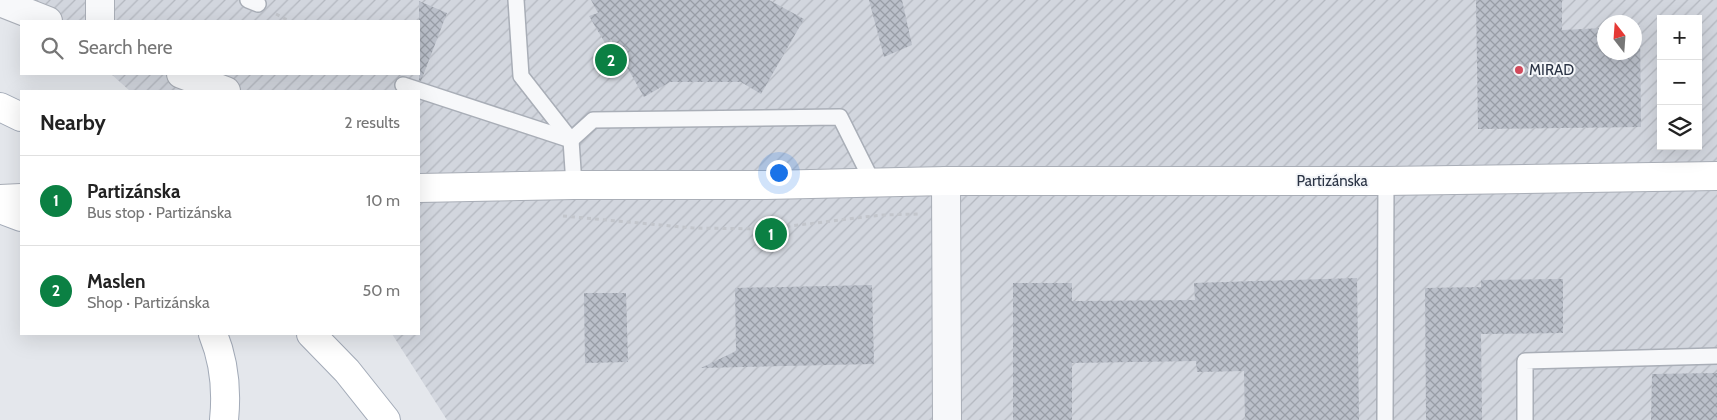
<!DOCTYPE html>
<html lang="en">
<head>
<meta charset="utf-8">
<style>
  :root { --surface:#fff; --page:#f2f2f2; --text:#222; --muted:#767676; --line:#e0e0e0; --accent:#0b8043 }
  body { margin:0; font-family:Cabin,sans-serif; background:var(--page); color:var(--text) }
  .controls { position:absolute; right:15px; top:15px; display:grid; overflow:hidden; border-radius:0px; box-shadow:0 5px 20px #0002 }
  .controls button { width:45px; height:45px; display:grid; place-items:center; padding:0; border:0; border-bottom:1px solid var(--line); background:var(--surface); color:var(--text); font:25px sans-serif }
  .compass { position:absolute; left:1597px; top:15px; width:45px; height:45px; border-radius:50%; background:var(--surface); box-shadow:0 5px 20px #0002; rotate:343deg }
  .you { position:absolute; left:778px; top:172px; width:18px; height:18px; margin:-12px; border:4px solid #fff; border-radius:50%; background:#1a73e8; box-shadow:0 0 0 8px #1a73e833 }
  .badge { display:grid; place-items:center; width:32px; height:32px; border-radius:50%; background:var(--accent); color:#fff; font-size:16px; font-weight:700 }
  .pin { position:absolute; translate:-50% -50%; border:2px solid #fff; box-shadow:0 1px 5px #0006 }
  .list { margin:0; padding:0; list-style:none }
  h2 { display:flex; justify-content:space-between; align-items:center; height:65px; margin:0; padding:0 20px; font-size:21px }
  h2 small { font-size:16px; font-weight:400; color:var(--muted) }
  .list li { display:grid; grid-template-columns:32px 1fr auto; gap:15px; align-items:center; box-sizing:border-box; height:90px; padding:0 20px; border-top:1px solid var(--line) }
  .list b { display:block; font-size:19px; white-space:nowrap }
  .list p { margin:0; font-size:16px; white-space:nowrap; color:var(--muted) }
  .list em { font-size:16px; font-style:normal; color:var(--muted) }
  .icon { flex:none; width:28px; height:28px; fill:none; stroke:currentColor; stroke-width:2; stroke-linecap:round; stroke-linejoin:round }
  .map { position:relative; flex:none; width:1717px; height:420px; overflow:hidden }
  .search { position:absolute; background:var(--surface); box-shadow:0 5px 20px #0002; left:20px; top:20px; width:400px; height:55px; display:flex; align-items:center; gap:12px; box-sizing:border-box; padding:0 18px; border-radius:0px; color:var(--muted); font-size:19px }
  .panel { position:absolute; background:var(--surface); box-shadow:0 5px 20px #0002; left:20px; top:90px; width:400px; height:245px; border-radius:0px }
  .map>svg:first-child { display:block }
  .industrial { fill:url(#industrial-furrows); fill-rule:evenodd }
  .building { fill:url(#building-cross-hatch) }
  .lines { fill:none; stroke-linecap:round; stroke-linejoin:round }
  .lane-casing { stroke:#a9aeb7; stroke-width:18 }
  .street-casing { stroke:#a9aeb7; stroke-width:30 }
  .secondary-casing { stroke:#a9aeb7; stroke-width:30 }
  .primary-casing { stroke:#a3abb8; stroke-width:30 }
  .path { stroke:#c2c5cb; stroke-width:3; stroke-dasharray:4 4; stroke-linecap:butt }
  .lane { stroke:#f7f8fa; stroke-width:15 }
  .street { stroke:#f7f8fa; stroke-width:28 }
  .secondary { stroke:#fff; stroke-width:28 }
  .primary { stroke:#fff; stroke-width:28 }
  .poi-dot { fill:#d1495b; stroke:#f4f6f9; stroke-width:2 }
  .labels { text-anchor:middle; dominant-baseline:central; stroke-width:4; stroke-linejoin:round; paint-order:stroke }
  .poi-label { font-size:15px; fill:#2b3445; stroke:#f4f6f9; text-anchor:start }
  .street-label { font-size:15px; fill:#2b3445; stroke:#f4f6f9 }
</style>
</head>
<body>
<div class="map">
<svg width="1717" height="420" viewBox="0 0 1717 420">
  <defs>
    <pattern id="industrial-furrows" width="10" height="10" patternUnits="userSpaceOnUse" patternTransform="scale(1.25)"><rect width="10" height="10" fill="#d2d6de"/><path d="M-1 1l2-2M0 10L10 0M9 11l2-2" fill="none" stroke="#b4b8c0"/></pattern>
    <pattern id="building-cross-hatch" width="8" height="8" patternUnits="userSpaceOnUse" patternTransform="scale(1.25)"><rect width="8" height="8" fill="#bbc0ca"/><path d="M0 0l8 8M0 8l8-8" fill="none" stroke="#989da6"/></pattern>
  </defs>
  <rect width="100%" height="100%" fill="#e4e7ec"/>
  <path class="industrial" d="M31,0H1717V420H447L392,334H419V91H130L111,74H419V21H54ZM1661,19H1698V146H1661ZM1604,22H1634V52H1604Z"/>
  <g class="building">
    <path d="M591,0H769L804,19L761,94L741,82H670L644,97L611,39L605,43L589,16L598,13Z"/>
    <path d="M869,0H902L912,45L884,57Z"/>
    <path d="M1476,0H1562V30L1604,28V52H1634V26H1640L1641,127L1478,129Z"/>
    <path d="M419,1L447,13L421,81L419,80Z"/>
    <path d="M1357,278L1359,420H1245L1244,371L1197,372L1196,361L1072,363V420H1013V283H1072V301L1195,300L1194,283Z"/>
    <path d="M1563,279V333L1481,334L1482,420H1426L1425,288L1481,287V280Z"/>
    <path d="M872,285L874,364L701,368L736,351L735,288Z"/>
    <path d="M584,293H626L628,362L585,363Z"/>
    <path d="M1717,373V420H1651L1652,374Z"/>
  </g>
  <g class="lines">
    <defs>
      <g id="lane">
        <path d="M248,0L258,4"/>
        <path d="M516,0L521,76L571,140L574,185"/>
        <path d="M403,85L571,140L593,120L840,117L873,183"/>
        <path d="M1385,420L1386,181"/>
        <path d="M1525,420V361L1717,356"/>
      </g>
      <g id="street">
        <path d="M100,0V21"/>
        <path d="M0,2L48,21"/>
        <path d="M181,74L226,91"/>
        <path d="M946,181L947,420"/>
      </g>
      <g id="secondary">
        <path d="M419,188L574,185H766L946,181H1386L1717,176"/>
        <path d="M0,199L21,198"/>
      </g>
      <g id="primary">
        <path d="M0,107L21,117"/>
        <path d="M0,209L21,217"/>
        <path d="M213,334C224,361 227,391 224,420"/>
        <path d="M311,334L347,371L386,420"/>
      </g>
    </defs>
    <use href="#lane" class="lane-casing"/>
    <use href="#street" class="street-casing"/>
    <use href="#secondary" class="secondary-casing"/>
    <use href="#primary" class="primary-casing"/>
    <g class="path">
      <path d="M276,14L289,21"/>
      <path d="M563,216L693,228L766,229L881,215L919,214"/>
    </g>
    <use href="#lane" class="lane"/>
    <use href="#street" class="street"/>
    <use href="#secondary" class="secondary"/>
    <use href="#primary" class="primary"/>
  </g>
  <circle class="poi-dot" cx="1519" cy="70" r="5"/>
  <g class="labels">
    <g class="poi-label">
      <text x="1529" y="70">MIRAD</text>
    </g>
    <g class="street-label">
      <text x="1332" y="181">Partizánska</text>
    </g>
  </g>
</svg>
<div class="controls">
<button>+</button>
<button>−</button>
<button><svg class="icon" aria-label="layers" viewBox="0 0 24 24"><path d="M12 4l9 5-9 5-9-5zM3 14l9 5 9-5"/></svg></button>
</div>
<svg class="compass" viewBox="-18 -18 36 36"><path d="M0-13l5 13h-10z" fill="#e53935"/><path d="M0 13l5-13h-10z" fill="#767676"/></svg>
<div class="you"></div>
<div class="pin badge" style="left:771px;top:234px">1</div>
<div class="pin badge" style="left:611px;top:60px">2</div>
<div class="search"><svg class="icon" aria-label="search" viewBox="0 0 24 24"><circle cx="10" cy="10" r="6"/><path d="M15 15l6 6"/></svg>Search here</div>
<section class="panel">
<h2>Nearby<small>2 results</small></h2>
<ul class="list">
<li><span class="badge">1</span><div><b>Partizánska</b><p>Bus stop · Partizánska</p></div><em>10 m</em></li>
<li><span class="badge">2</span><div><b>Maslen</b><p>Shop · Partizánska</p></div><em>50 m</em></li>
</ul>
</section>
</div>
</body>
</html>
